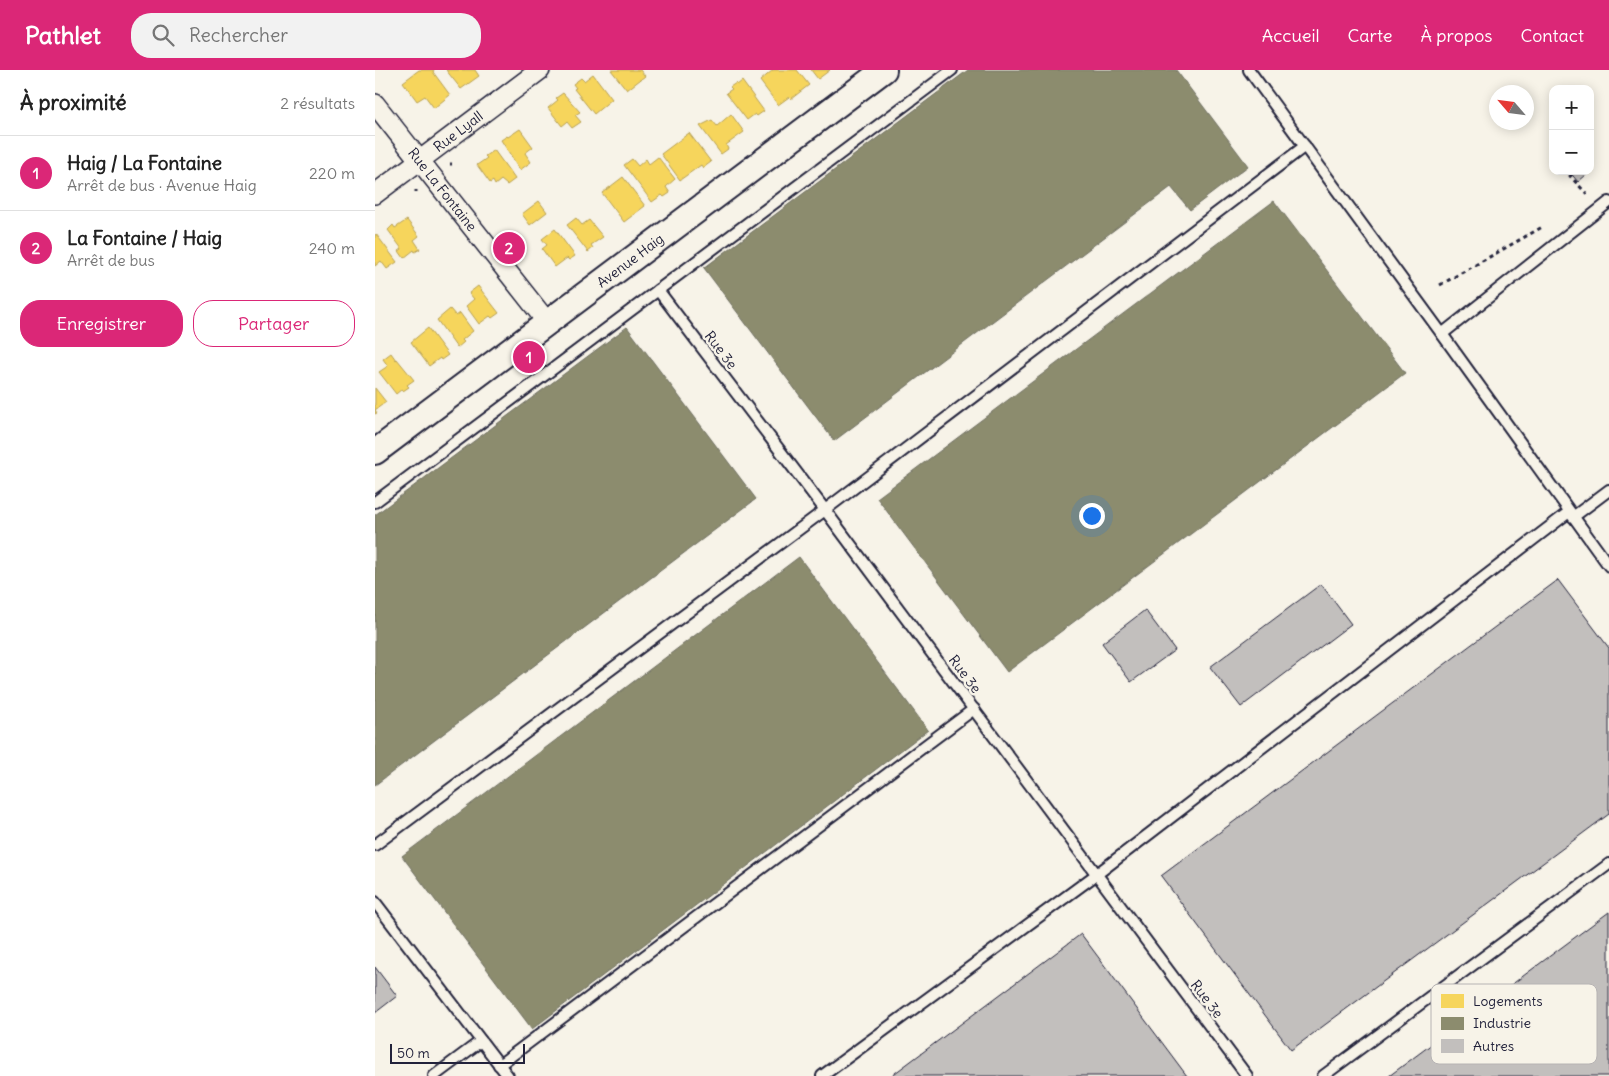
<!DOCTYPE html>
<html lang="fr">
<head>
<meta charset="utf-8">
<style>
  :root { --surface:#fff; --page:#f2f2f2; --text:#222; --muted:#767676; --line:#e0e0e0; --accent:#db2777 }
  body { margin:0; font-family:Delius,sans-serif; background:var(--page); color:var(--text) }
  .controls { position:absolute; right:15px; top:15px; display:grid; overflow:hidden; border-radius:10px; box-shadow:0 2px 12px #0003 }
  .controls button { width:45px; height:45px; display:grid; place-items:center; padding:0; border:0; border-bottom:1px solid var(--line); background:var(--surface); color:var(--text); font:25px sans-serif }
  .compass { position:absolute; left:1114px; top:15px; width:45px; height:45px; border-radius:50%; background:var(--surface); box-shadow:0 2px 12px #0003; rotate:298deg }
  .scale { position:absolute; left:15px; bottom:12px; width:135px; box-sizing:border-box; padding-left:5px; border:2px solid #22223b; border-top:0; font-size:14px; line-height:18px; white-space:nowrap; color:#22223b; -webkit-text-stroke:4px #f7f3e8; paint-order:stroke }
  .you { position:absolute; left:716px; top:445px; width:18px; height:18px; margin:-12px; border:4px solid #fff; border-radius:50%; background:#1a73e8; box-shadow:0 0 0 8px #1a73e833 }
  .badge { display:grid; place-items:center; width:32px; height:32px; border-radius:50%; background:var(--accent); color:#fff; font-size:16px; font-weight:700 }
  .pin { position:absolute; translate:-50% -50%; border:2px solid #fff; box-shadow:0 1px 5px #0006 }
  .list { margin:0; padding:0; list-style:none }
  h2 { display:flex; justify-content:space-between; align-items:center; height:65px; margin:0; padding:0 20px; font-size:21px }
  h2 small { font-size:16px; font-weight:400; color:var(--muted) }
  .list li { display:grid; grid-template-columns:32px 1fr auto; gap:15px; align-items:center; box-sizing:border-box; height:75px; padding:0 20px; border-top:1px solid var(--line) }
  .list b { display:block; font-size:19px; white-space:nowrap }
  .list p { margin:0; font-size:16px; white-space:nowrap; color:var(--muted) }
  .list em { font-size:16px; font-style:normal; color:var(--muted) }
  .actions { display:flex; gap:10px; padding:15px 20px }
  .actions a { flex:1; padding:11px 0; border:1px solid var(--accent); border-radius:20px; text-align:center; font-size:18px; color:var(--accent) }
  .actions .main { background:var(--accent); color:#fff }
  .icon { flex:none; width:28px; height:28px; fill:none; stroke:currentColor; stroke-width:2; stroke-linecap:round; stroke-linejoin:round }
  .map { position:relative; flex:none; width:1234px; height:1006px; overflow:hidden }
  header { display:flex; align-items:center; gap:30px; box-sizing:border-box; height:70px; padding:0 25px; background:var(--accent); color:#fff }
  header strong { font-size:24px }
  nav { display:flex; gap:28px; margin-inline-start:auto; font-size:18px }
  .search { width:350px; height:45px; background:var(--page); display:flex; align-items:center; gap:12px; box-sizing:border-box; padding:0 18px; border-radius:20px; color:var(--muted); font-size:19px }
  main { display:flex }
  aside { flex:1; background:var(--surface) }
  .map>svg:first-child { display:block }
  .homes { fill:#f6d55c; stroke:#b69f52 }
  .industry { fill:#8c8c6e; stroke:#6c6c5f }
  .building { fill:#c2bfbd; stroke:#22223b }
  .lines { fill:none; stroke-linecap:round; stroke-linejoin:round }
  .service-casing { stroke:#22223b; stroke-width:14 }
  .minor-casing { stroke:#22223b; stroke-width:22 }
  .tertiary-casing { stroke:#22223b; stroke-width:28 }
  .path { stroke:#22223b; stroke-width:3; stroke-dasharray:4 4; stroke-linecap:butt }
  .service { stroke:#f7f3e8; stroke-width:10 }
  .minor { stroke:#f7f3e8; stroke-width:19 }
  .tertiary { stroke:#f7f3e8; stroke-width:24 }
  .labels { text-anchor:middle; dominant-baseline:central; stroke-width:5; stroke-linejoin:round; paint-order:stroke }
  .street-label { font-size:14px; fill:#22223b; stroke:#f7f3e8 }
  .key { fill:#f7f3e8; stroke:#b7b4b4; stroke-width:1 }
  .key-label { font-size:14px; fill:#22223b }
</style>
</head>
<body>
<header>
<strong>Pathlet</strong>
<div class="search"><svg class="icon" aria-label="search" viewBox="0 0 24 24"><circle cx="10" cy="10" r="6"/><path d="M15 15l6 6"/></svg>Rechercher</div>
<nav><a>Accueil</a><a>Carte</a><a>À propos</a><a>Contact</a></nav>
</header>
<main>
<aside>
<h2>À proximité<small>2 résultats</small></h2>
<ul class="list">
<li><span class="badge">1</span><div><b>Haig / La Fontaine</b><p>Arrêt de bus · Avenue Haig</p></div><em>220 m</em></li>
<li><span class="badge">2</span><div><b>La Fontaine / Haig</b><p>Arrêt de bus</p></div><em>240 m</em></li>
</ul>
<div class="actions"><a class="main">Enregistrer</a><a>Partager</a></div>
</aside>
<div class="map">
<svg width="1234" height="1006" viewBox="0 0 1234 1006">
  <rect width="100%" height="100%" fill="#f7f3e8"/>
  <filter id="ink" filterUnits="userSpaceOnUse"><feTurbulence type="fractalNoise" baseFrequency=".02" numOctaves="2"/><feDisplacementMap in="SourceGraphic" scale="10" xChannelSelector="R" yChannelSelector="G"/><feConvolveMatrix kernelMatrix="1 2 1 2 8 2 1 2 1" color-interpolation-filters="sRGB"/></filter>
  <g filter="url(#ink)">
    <g class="homes">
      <path d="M44,0H59L58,2L75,25L59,38L50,26L42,31L28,12Z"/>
      <path d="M71,0H100L104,6L86,19Z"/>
      <path d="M236,0H265L270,6L252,20Z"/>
      <path d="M398,0H422L434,15L416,29L414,27L403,35L385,11Z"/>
      <path d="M436,0H455L443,9Z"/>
      <path d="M218,4L237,29L219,44L199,19L201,18L198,14L206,8L209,11Z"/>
      <path d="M367,11L389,41L382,46L380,44L372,50L351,23L357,19L355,17L361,13L362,15Z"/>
      <path d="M188,23L205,42L200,45L206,52L197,58L192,52L187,56L173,38L183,30L181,28Z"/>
      <path d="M356,44L369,62L351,75L353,79L346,84L325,56L337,50L342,56Z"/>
      <path d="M145,59L158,77L150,83L156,92L145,100L126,70L132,66L133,67Z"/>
      <path d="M314,63L336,92L328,98L326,95L305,110L286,84Z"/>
      <path d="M119,80L140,109L132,115L126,110L120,115L118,111L115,113L102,95L112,88L110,86Z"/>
      <path d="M283,87L300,109L291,117L295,123L289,127L287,125L277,132L249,95L257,89L263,96L271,89L274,94Z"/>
      <path d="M248,107L270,136L249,152L227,123Z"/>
      <path d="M164,131L172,142L155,155L147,144Z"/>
      <path d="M201,148L207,155L214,150L228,167L216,175L218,178L213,182L192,155Z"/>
      <path d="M32,150L44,166L39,170L45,179L40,182L39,180L29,188L24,181L27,179L13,160L18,155L20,158Z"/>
      <path d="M180,159L200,186L194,190L192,188L180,197L167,179L172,175L167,169Z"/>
      <path d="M1,164L22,192L12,199L6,191L0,196V165Z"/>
      <path d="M103,216L124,243L117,248L115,246L104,254L91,236L99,229L94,223Z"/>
      <path d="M75,239L81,246L85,243L98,261L87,270L89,272L82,278L62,250Z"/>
      <path d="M53,258L73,285L66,290L65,288L54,296L36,272Z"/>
      <path d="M16,283L21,290L22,289L39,310L32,315L34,317L28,321L27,319L21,324L4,302L13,296L8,289Z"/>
      <path d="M0,318L11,332L0,340L2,343L0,344Z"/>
    </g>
    <g class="industry">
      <path d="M593,0H801L873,96L815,140L796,117L459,371L329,198Z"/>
      <path d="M899,131L1030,303L632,602L502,428Z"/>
      <path d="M252,257L381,429L0,715V445Z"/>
      <path d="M424,487L553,660L157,959L27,786Z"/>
    </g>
    <g class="building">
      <path d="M1194,101H1208L1211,105L1203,112Z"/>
      <path d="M1183,510L1234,578V744L916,980L786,806Z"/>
      <path d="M946,514L976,554L866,637L835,597Z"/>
      <path d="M770,540L800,580L756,612L727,573Z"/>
      <path d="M1234,842V1006H1014Z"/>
      <path d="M706,864L812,1006H516Z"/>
      <path d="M0,897L22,926L0,943Z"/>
    </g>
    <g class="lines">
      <defs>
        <g id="service">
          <path d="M874,0L1067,264L1234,496"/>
          <path d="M283,220L450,440L872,1006"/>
          <path d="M1067,264L1234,132"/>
          <path d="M0,432L577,0"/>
          <path d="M1198,447L1234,420"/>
          <path d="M0,775L450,440L930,76"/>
          <path d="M0,832L133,1006"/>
          <path d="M124,995L599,639"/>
          <path d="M59,1006L106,971"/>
          <path d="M447,1006L722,804L1194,442"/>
          <path d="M948,1006L1234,794"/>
        </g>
        <g id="minor">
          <path id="s1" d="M0,34L172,252"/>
          <path id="s2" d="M0,124L165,0"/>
        </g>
        <g id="tertiary">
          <path id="s3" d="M0,382L509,0"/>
        </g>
      </defs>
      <use href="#service" class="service-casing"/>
      <use href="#minor" class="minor-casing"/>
      <use href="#tertiary" class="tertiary-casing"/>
      <g class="path">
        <path d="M75,94H77"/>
        <path d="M1197,105L1195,106L1212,124"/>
        <path d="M41,122V120"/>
        <path d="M1065,215L1169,156"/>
      </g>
      <use href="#service" class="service"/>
      <use href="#minor" class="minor"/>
      <use href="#tertiary" class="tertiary"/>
    </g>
  </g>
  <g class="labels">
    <g class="street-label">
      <text stroke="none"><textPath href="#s2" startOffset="104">Rue Lyall</textPath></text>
      <text stroke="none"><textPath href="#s1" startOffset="109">Rue La Fontaine</textPath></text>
      <text stroke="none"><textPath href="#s3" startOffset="319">Avenue Haig</textPath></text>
      <text transform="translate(346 280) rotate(53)">Rue 3e</text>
      <text transform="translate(590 604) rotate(53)">Rue 3e</text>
      <text transform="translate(832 929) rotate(53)">Rue 3e</text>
    </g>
  </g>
  <rect x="1056" y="914" width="166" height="80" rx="8" class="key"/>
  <rect x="1066" y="924" width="23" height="14" fill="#f6d55c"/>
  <rect x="1066" y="947" width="23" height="13" fill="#8c8c6e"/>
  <rect x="1066" y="969" width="23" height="14" fill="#c2bfbd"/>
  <g class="key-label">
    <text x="1098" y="936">Logements</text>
    <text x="1098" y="958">Industrie</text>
    <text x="1098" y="981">Autres</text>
  </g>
</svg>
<div class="controls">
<button>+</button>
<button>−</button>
</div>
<svg class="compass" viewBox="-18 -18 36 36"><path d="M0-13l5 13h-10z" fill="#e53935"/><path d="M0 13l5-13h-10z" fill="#767676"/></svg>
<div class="scale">50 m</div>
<div class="you"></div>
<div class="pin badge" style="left:154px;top:287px">1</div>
<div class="pin badge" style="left:134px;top:178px">2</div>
</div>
</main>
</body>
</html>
